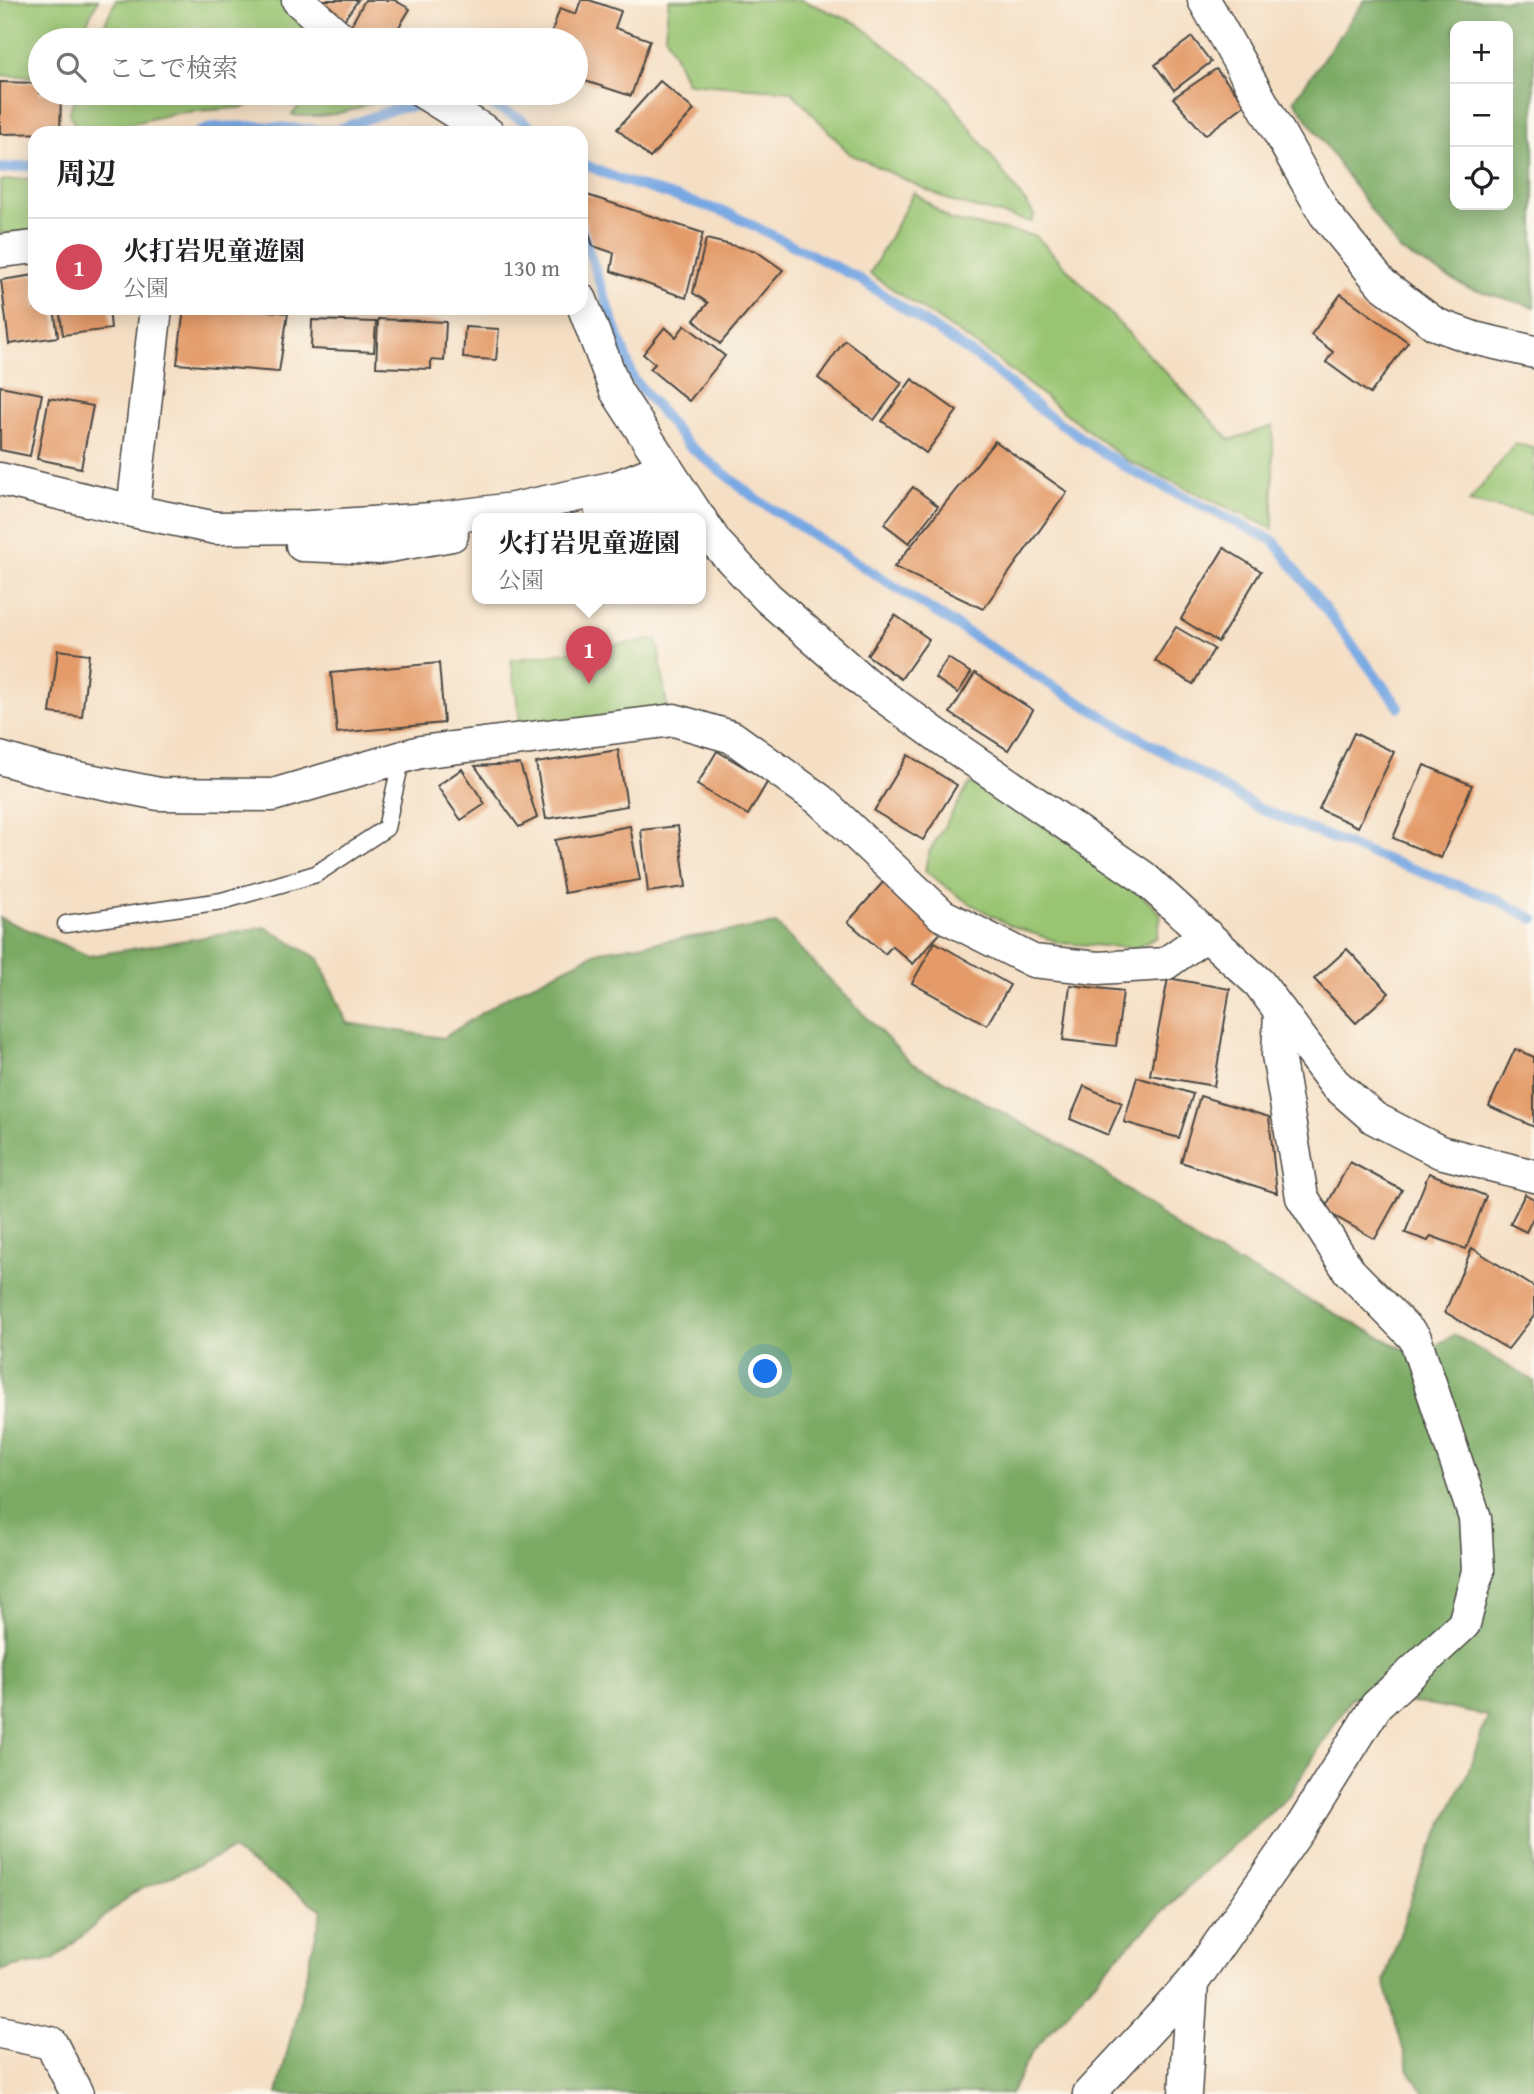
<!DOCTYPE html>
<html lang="ja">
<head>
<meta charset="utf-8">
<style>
  :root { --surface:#fff; --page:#f2f2f2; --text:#202124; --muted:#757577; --line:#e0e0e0; --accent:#d1495b }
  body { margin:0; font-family:"Gentium Book Plus","Noto Serif JP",serif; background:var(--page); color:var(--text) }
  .controls { position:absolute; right:21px; top:21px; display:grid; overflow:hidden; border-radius:14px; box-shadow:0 4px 18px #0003 }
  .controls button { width:63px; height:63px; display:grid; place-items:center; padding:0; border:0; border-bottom:2px solid var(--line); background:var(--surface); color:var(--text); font:35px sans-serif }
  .you { position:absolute; left:766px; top:1372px; width:24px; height:24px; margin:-18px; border:5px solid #fff; border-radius:50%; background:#1a73e8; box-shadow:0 0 0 10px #1a73e833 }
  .badge { display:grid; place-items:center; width:46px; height:46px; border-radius:50%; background:var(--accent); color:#fff; font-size:23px; font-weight:700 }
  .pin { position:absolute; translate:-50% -58px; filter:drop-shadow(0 2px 4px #0008) }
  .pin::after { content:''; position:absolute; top:37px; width:24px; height:21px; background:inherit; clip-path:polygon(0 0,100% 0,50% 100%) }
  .popup { position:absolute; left:472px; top:513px; width:234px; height:91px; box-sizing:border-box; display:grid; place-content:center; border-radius:14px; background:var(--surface); filter:drop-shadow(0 2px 5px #0005); font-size:23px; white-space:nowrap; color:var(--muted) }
  .popup b { font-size:26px; color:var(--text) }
  .popup::after { content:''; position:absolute; left:50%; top:100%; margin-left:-14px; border:14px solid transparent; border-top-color:var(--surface) }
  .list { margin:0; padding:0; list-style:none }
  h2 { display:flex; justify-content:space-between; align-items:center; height:91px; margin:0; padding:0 28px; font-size:30px }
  h2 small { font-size:23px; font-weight:400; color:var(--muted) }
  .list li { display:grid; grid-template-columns:46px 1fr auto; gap:21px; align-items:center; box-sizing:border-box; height:98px; padding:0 28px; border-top:2px solid var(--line) }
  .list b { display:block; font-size:26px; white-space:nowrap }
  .list p { margin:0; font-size:23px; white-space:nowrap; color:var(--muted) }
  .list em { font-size:23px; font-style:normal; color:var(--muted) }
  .icon { flex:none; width:38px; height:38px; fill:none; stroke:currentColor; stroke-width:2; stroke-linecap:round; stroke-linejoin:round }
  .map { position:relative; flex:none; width:1534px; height:2094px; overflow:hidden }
  .search { position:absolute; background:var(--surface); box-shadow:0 4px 18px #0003; left:28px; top:28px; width:560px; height:77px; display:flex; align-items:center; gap:18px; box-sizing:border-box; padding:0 24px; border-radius:38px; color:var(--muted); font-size:26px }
  .panel { position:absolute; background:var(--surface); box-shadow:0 4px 18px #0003; left:28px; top:126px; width:560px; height:189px; border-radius:21px }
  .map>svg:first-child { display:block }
  .green { fill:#99c572; stroke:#62784e; stroke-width:2 }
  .forest { fill:#7aaa64; stroke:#526a48; stroke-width:2; fill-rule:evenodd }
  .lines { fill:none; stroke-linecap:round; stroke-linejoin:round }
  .stream { stroke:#78a8e3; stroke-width:10 }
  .building { fill:#e49b69 }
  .service-casing { stroke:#494642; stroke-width:19 }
  .minor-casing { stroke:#494642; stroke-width:35 }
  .service { stroke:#fff; stroke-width:16 }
  .minor { stroke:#fff; stroke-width:32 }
</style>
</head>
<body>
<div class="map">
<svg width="1534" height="2094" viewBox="0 0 1534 2094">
  <rect width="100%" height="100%" fill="#fbf7ec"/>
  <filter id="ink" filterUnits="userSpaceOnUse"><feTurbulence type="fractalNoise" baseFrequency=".0143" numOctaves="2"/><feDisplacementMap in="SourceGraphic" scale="14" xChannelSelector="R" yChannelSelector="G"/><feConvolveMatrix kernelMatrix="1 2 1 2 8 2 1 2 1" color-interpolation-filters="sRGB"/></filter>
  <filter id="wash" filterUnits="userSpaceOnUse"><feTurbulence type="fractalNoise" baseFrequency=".00686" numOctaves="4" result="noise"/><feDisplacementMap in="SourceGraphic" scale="28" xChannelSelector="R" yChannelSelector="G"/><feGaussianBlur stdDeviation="1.57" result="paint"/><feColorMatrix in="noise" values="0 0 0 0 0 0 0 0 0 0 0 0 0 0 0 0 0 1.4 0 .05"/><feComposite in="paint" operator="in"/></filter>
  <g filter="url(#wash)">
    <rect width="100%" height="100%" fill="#f5dfc4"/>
    <g class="green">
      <path d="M0,0H98L78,40H40V77L0,75Z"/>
      <path d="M116,0H290L318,25L305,40H97Z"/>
      <path d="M669,0H802L857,23L941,89L1034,214L1032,222L953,202L850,154L791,91L687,83L665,34Z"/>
      <path d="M77,93H258L246,107L175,113L92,133H79L69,113Z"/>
      <path d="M309,93H397C359,108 334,120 292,115Z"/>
      <path d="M35,178V231L0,234V181Z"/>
      <path d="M914,192L950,220L1036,236L1230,440L1273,426V529L1126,460L987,352L870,274Z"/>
      <path d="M1515,444L1534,448V515L1469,502Z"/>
      <path d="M657,639L667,707L521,728L511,660Z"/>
      <path d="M970,783L1116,870L1161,914L1157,937L1136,948L1061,943L1009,925L964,900L925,871L929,852Z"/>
    </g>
    <g class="forest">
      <path d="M1365,0H1534V307L1468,288L1400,251L1294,100ZM1455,26H1508V205H1455Z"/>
      <path d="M0,918L89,956L265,927L319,959L347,1023L443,1038L508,996L600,951L776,924L910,1062L1077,1153L1199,1243L1417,1356L1454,1335L1534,1381V2094H1426L1410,2074L1384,1981L1421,1870L1467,1774L1488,1716L1433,1705L1352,1697L1288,1797L1195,1880L1108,1966L1032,2052L1010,2094H277L322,1910L232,1850L132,1893L55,1959L0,1970Z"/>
    </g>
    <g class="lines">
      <g class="stream">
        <path d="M450,101L474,97L519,118L539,133"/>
        <path d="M197,133L213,127L259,126L334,131L394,109L428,104"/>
        <path d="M581,163L621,180L728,213L858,278L983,361L1041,410L1096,448L1132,471L1274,541L1399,707"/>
        <path d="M0,169L35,165"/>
        <path d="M581,229L633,378L687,444L756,499L1041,679L1258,808L1358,849L1498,900L1534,919"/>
      </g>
    </g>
    <g id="blocks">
      <g class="building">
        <path d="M314,0H358L344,20Z"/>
        <path d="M365,0H394L410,9L391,40H373L350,27Z"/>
        <path d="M581,0H589L621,11L615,28L650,40L631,96L576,78V40H549L560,8L576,14Z"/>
        <path d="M1192,37L1211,62L1174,90L1155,65Z"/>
        <path d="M1216,69L1246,104L1205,135L1173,98Z"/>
        <path d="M660,81L694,110L650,158L617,129Z"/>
        <path d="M0,82L40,83V93H61L60,133L0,134Z"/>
        <path d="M581,193L703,233L686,298L611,271L614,253L593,246L581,208Z"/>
        <path d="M706,239L756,251L783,270L720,344L694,320L708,303L693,293Z"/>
        <path d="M35,275V308H54L58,337L9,344L1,280Z"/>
        <path d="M1341,294L1408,342L1370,394L1326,362L1333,352L1311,335Z"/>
        <path d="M59,308H109L111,329L63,335Z"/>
        <path d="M184,308H238L288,313L279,372L177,364Z"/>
        <path d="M378,319L446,322L444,361L431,360V369L376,367Z"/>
        <path d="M312,320L376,322L374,352L311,349Z"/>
        <path d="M685,325L725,356L689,401L650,369L655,364L643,354L665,327L676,337Z"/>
        <path d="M465,327L499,329L496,360L463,358Z"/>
        <path d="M845,340L902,383L874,420L818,378Z"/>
        <path d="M912,379L957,411L926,453L882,421Z"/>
        <path d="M0,386L42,394L30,456L0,450Z"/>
        <path d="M49,398L93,406L81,468L37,459Z"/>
        <path d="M995,441L1067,492L983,609L894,567Z"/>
        <path d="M913,487L938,506L909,543L884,524Z"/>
        <path d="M1224,548L1261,571L1218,642L1181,619Z"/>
        <path d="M895,615L929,639L901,679L867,655Z"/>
        <path d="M1176,627L1214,649L1193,684L1155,661Z"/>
        <path d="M58,650L89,654L82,717L50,713Z"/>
        <path d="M948,658L971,673L958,693L935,678Z"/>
        <path d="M439,663L444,723L337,733L331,673Z"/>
        <path d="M975,673L1033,710L1008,750L950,713Z"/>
        <path d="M1354,733L1394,752L1358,827L1319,809Z"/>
        <path d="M618,750L627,806L546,819L536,763Z"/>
        <path d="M717,751L768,781L748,815L697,785Z"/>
        <path d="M908,755L957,785L923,840L874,811Z"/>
        <path d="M520,764L537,818L519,827L475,766Z"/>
        <path d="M1424,765L1472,785L1441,858L1393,838Z"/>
        <path d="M462,769L485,804L461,820L437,786Z"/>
        <path d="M630,826L640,880L564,893L555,840Z"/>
        <path d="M678,826L686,887L648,892L641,830Z"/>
        <path d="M885,880L943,930L913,964L892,946L885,954L848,922Z"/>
        <path d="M935,942L1010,985L987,1025L912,983Z"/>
        <path d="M1347,949L1389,993L1356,1023L1314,979Z"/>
        <path d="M1168,978L1230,989L1214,1086L1150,1075Z"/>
        <path d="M1070,985L1123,991L1116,1046L1063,1040Z"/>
        <path d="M1515,1049L1534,1057V1127L1489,1106Z"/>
        <path d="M1137,1077L1193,1094L1179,1138L1124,1122Z"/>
        <path d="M1084,1086L1122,1103L1108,1135L1070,1119Z"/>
        <path d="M1200,1096L1269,1117L1277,1193L1181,1162Z"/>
        <path d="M1350,1162L1402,1190L1375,1239L1324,1210Z"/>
        <path d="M1429,1173L1486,1196L1466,1249L1431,1236L1428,1241L1405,1233Z"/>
        <path d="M1525,1194L1534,1199V1216L1526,1232L1510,1224Z"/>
        <path d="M1472,1248L1534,1287V1316L1508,1349L1445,1312Z"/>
      </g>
    </g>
  </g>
  <g filter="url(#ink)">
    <use href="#blocks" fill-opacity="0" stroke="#494642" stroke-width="2"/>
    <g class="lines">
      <defs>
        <path id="service" d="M66,924L222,901L316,874L386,828L402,757"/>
        <g id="minor">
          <path d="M298,0L343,40"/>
          <path d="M1204,0L1325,214L1382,284L1435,324L1474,338L1534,352"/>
          <path d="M424,93L488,133"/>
          <path d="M0,251L35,247"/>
          <path d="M581,300L616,391L699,518"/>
          <path d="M0,479L133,511L216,528L309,527L432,519L513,509L616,487L666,467"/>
          <path d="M600,507L655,497L672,518"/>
          <path d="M133,511L156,308"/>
          <path d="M701,520L716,543L768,598L865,683L941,738L1143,877L1259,983L1334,1083L1374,1118L1440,1152L1534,1176"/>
          <path d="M302,545L378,548L452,535"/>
          <path d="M0,758L48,772L159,794L273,795L420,752L674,720L732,737L820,800L942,915L1033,961L1098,968L1165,964L1206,935"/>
          <path d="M0,2032L51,2043L77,2094"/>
          <path d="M1089,2094L1192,1983"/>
          <path d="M1185,2094L1192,1983L1302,1825L1376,1706L1464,1624L1478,1571L1475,1518L1415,1338L1349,1271L1302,1197L1278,1055L1280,1011"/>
        </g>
      </defs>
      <use href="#service" class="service-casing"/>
      <use href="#minor" class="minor-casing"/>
      <use href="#service" class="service"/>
      <use href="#minor" class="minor"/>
    </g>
  </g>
</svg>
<div class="controls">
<button>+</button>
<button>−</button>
<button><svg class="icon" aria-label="locate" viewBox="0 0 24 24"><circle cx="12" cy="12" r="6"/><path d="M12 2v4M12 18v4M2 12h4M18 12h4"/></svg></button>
</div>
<div class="you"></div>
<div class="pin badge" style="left:589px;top:684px">1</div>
<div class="popup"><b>火打岩児童遊園</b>公園</div>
<div class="search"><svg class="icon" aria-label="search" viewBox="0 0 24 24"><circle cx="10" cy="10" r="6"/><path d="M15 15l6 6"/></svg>ここで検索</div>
<section class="panel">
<h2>周辺<small></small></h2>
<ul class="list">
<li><span class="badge">1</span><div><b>火打岩児童遊園</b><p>公園</p></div><em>130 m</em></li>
</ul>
</section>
</div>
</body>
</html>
